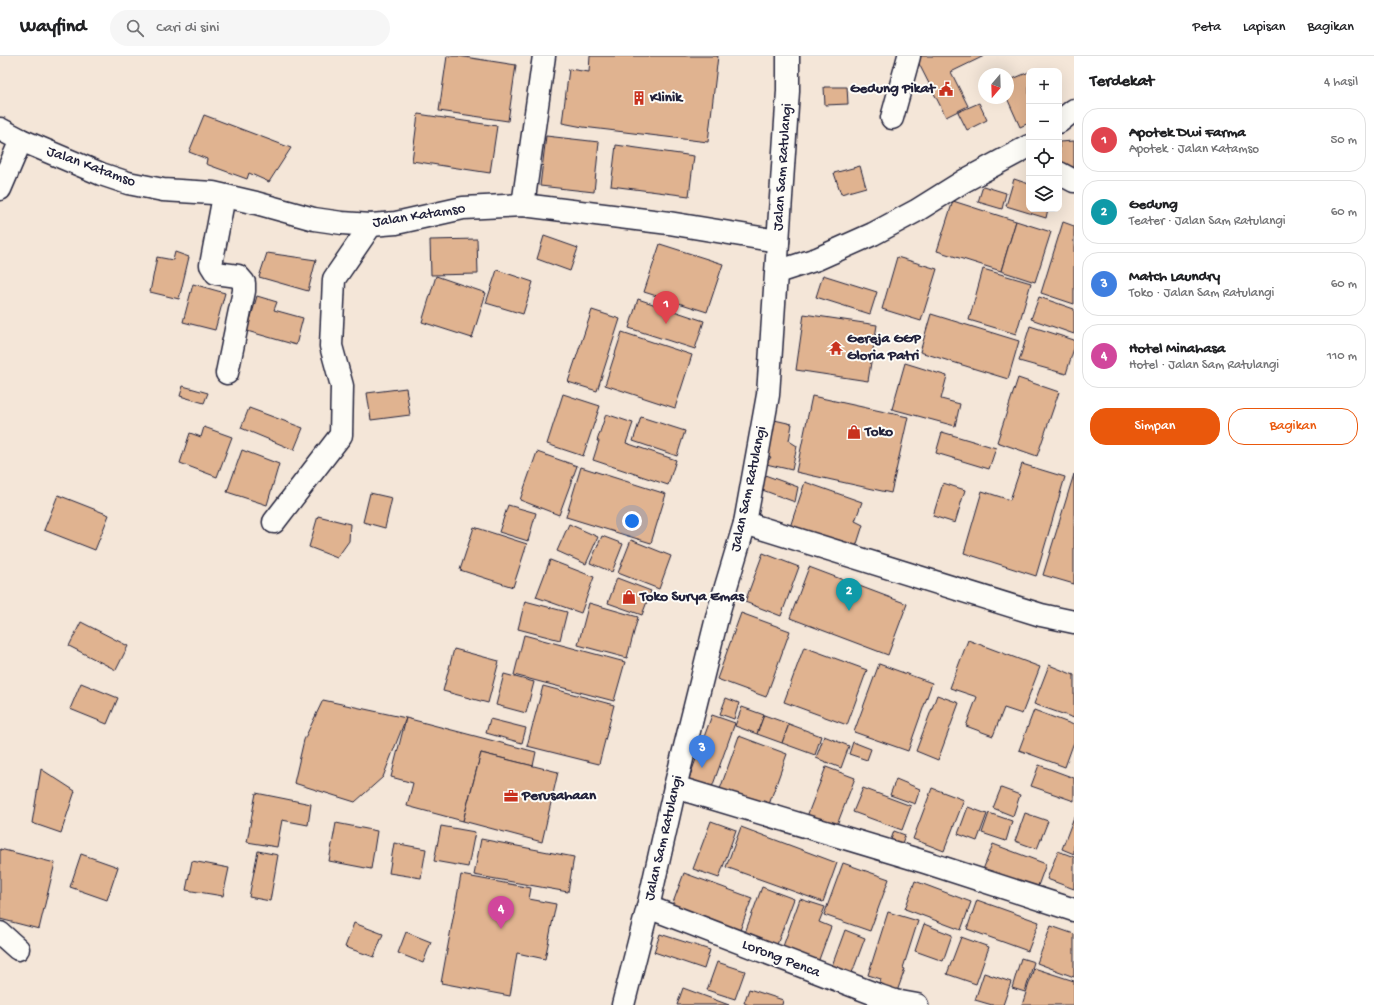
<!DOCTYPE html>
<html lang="id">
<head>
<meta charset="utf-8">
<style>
  :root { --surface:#fff; --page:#f6f6f6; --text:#202124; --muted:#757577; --line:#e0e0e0; --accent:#ea580c }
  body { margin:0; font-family:"Gochi Hand",sans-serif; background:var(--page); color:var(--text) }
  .controls { position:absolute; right:12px; top:12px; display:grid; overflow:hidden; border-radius:8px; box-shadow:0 4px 16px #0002 }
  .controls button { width:36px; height:36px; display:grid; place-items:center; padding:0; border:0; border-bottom:1px solid var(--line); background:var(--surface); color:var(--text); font:20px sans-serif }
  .compass { position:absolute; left:978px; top:12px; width:36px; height:36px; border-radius:50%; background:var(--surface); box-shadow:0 4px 16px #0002; rotate:199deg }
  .you { position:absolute; left:632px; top:465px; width:14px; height:14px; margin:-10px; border:3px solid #fff; border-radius:50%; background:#1a73e8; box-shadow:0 0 0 6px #1a73e833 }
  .badge { display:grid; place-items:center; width:26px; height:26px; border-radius:50%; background:var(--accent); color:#fff; font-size:13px; font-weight:700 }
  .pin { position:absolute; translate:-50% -33px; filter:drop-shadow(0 1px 2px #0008) }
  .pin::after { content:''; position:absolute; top:21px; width:14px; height:12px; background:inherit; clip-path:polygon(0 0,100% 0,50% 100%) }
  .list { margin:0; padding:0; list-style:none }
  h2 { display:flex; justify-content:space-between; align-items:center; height:52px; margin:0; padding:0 16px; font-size:17px }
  h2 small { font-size:13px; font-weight:400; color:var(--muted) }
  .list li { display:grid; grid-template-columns:26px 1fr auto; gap:12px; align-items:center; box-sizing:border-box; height:64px; margin:0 8px 8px; padding:0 8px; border:1px solid var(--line); border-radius:16px }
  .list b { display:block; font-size:15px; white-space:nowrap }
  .list p { margin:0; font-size:13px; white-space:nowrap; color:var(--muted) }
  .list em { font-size:13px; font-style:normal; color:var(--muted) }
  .actions { display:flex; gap:8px; padding:12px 16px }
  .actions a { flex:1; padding:9px 0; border:1px solid var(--accent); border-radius:16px; text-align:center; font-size:14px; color:var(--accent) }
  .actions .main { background:var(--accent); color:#fff }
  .icon { flex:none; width:22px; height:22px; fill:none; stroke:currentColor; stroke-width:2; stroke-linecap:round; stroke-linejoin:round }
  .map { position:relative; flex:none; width:1074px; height:949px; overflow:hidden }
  header { display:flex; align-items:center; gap:24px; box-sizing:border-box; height:56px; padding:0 20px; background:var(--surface); border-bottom:1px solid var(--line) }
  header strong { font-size:19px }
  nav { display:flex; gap:22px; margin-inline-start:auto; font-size:14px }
  .search { width:280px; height:36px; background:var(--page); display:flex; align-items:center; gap:10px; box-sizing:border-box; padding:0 14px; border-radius:22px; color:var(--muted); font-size:15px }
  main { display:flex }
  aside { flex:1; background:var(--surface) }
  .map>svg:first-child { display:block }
  .building { fill:#e0b390; stroke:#22223b }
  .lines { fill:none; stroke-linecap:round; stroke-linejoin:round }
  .minor-casing { stroke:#22223b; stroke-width:25 }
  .major-casing { stroke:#22223b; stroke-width:25 }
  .minor { stroke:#fdfcf7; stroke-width:22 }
  .major { stroke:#fdfcf7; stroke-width:22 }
  .labels { text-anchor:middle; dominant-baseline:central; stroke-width:4; stroke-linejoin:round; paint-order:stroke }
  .poi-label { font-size:15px; font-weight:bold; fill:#22223b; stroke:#fdfcf7; text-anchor:start }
  .street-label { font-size:15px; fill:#22223b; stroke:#fdfcf7 }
</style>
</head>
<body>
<header>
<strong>Wayfind</strong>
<div class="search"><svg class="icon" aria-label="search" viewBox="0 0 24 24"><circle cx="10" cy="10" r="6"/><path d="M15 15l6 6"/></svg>Cari di sini</div>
<nav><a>Peta</a><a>Lapisan</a><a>Bagikan</a></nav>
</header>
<main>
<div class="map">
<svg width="1074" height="949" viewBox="0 0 1074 949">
  <rect width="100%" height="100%" fill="#f4e6d8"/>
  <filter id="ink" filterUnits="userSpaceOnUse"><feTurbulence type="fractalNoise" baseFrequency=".025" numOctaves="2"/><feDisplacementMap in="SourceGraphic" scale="8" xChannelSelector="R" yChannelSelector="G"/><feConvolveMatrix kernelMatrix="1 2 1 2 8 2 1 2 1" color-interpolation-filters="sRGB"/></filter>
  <g filter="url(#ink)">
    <g class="building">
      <path d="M447,0H458L516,9L508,65L439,55Z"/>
      <path d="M590,0H718L708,86L583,71L562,67L569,13L589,16Z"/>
      <path d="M915,0H984L951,16L968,50L946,61Z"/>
      <path d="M1029,16V67L1020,71L1007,42H1008V25Z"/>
      <path d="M824,31H847L848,48L825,49Z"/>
      <path d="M979,47L987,64L967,74L958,56Z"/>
      <path d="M418,58L497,70L490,117L412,105Z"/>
      <path d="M204,59L291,92L269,126L249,117L247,123L206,108L207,103L189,96Z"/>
      <path d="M546,80L599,86L594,136L540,130Z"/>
      <path d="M1074,85V117L1061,118L1059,86Z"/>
      <path d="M616,89L694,100L689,140L611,130Z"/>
      <path d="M860,110L866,131L841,138L834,117Z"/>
      <path d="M1014,123L1029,128V153H1048L1046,162L1006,150Z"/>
      <path d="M983,130L1006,137L1002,153L978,146Z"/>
      <path d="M953,145L1016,165L1001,215L937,195Z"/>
      <path d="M1016,165L1051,176L1035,226L1001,215Z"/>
      <path d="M1063,166L1074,170V248L1041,237Z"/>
      <path d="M544,180L578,192L570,215L537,203Z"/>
      <path d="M477,183L478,218L431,219L430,184Z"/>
      <path d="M660,188L723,208L707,256L644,236Z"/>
      <path d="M175,196L189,201L179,243L150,236L157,201L173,204Z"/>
      <path d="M267,197L316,204L308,235L259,221Z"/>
      <path d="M897,201L937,213L921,265L882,253Z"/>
      <path d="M983,213L1031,227L1016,278L969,264Z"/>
      <path d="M497,214L533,226L523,258L486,247Z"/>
      <path d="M823,219L877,236L870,258L816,241Z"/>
      <path d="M436,220L486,237L472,282L422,266Z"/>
      <path d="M193,228L225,237L215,274L183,266Z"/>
      <path d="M257,240L277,246L274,254L303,262L296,289L247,275Z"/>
      <path d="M1039,241L1074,253V278L1031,263Z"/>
      <path d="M638,243L704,265L695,293L629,272Z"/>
      <path d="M592,254L620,263L597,335L568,326Z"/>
      <path d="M804,258L877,269L868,325L796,314Z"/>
      <path d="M931,258L1019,285L1008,323L920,296Z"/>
      <path d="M1030,270L1074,284V292L1066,318L1019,305Z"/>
      <path d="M622,276L692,299L675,352L605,329Z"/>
      <path d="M905,307L947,320L941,343L960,348L955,370L892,353Z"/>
      <path d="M1018,322L1059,336L1037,400L997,386Z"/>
      <path d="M183,330L208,337L204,347L180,340Z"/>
      <path d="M406,332L410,359L371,364L367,337Z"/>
      <path d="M563,338L600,350L583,400L547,388Z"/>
      <path d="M812,340L908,361L891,437L796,416Z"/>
      <path d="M249,352L303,372L294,394L241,372Z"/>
      <path d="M606,358L633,367L626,387L676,404L668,429L593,404L599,385H597Z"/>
      <path d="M641,361L685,375L677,400L633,385Z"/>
      <path d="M770,363L792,368L789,385L797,390L792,414L766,408L771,401L763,399Z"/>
      <path d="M204,371L232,381L217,421L180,407L190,377L201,381Z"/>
      <path d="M942,376L996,392L989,413L936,397Z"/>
      <path d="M242,394L279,408L267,449L227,436Z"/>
      <path d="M537,396L577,410L559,459L520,444Z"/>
      <path d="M1022,408L1065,421L1036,520L964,497L982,435L1010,444Z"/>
      <path d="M581,411L666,438L651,487L566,461Z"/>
      <path d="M762,418L798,431L795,446L757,432Z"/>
      <path d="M1074,418V528L1043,519Z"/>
      <path d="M805,426L862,446L855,465L863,469L855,494L790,471Z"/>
      <path d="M943,427L965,434L955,467L933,460Z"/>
      <path d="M370,437L392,442L385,472L363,466Z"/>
      <path d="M58,439L109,459L95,494L44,474Z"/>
      <path d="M508,449L536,457L528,485L499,476Z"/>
      <path d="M318,460L350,468L349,485L337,502L309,491Z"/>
      <path d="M569,468L598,481L586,508L557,495Z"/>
      <path d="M474,471L527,488L513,531L460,514Z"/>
      <path d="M602,480L623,488L612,516L590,507Z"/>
      <path d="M631,484L671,500L659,533L618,517Z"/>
      <path d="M763,497L799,511L781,560L745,546Z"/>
      <path d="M550,504L594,521L581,557L536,541Z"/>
      <path d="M809,511L907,548L888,599L790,562Z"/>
      <path d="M617,522L651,535L642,559L608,547Z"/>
      <path d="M525,545L567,556L560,584L518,573Z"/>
      <path d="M589,547L638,561L627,602L578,589Z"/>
      <path d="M741,557L790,575L766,641L717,623Z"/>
      <path d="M81,566L128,590L116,614L69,590Z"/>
      <path d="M524,579L625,606L614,645L514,619Z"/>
      <path d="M968,584L1040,611L1022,658L1004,652L993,680L966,670L977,641L950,632Z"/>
      <path d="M804,591L867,614L847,669L784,646Z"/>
      <path d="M454,593L499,605L488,647L443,635Z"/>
      <path d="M879,608L932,627L908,695L854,676Z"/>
      <path d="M1049,609L1074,619V662L1034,648Z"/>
      <path d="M504,618L534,626L526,657L496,649Z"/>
      <path d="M81,627L118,642L107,668L70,653Z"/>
      <path d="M543,630L614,649L599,708L527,690Z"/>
      <path d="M937,639L959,647L938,704L916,695Z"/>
      <path d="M726,642L739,647L734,663L720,658Z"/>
      <path d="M323,644L406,662L383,721L355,746L294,727L304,684Z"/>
      <path d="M742,651L764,659L757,678L735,670Z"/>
      <path d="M1034,654L1074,669V686L1065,711L1019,694Z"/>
      <path d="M712,659L735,667L710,737L687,728Z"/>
      <path d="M764,659L789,668L782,687L757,678Z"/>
      <path d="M406,662L536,696L533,710L481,697L463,765L407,750L413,727L391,721Z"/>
      <path d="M490,663L526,672L522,687L486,677Z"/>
      <path d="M789,668L821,680L815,699L782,687Z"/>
      <path d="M739,680L787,698L767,754L719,736Z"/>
      <path d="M824,680L849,690L841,712L816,702Z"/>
      <path d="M853,686L871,693L867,704L849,698Z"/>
      <path d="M481,697L558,716L542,786L463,765Z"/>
      <path d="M1039,709L1074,722V745L1031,730Z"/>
      <path d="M826,711L855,722L835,774L806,763Z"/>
      <path d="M41,713L75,735L61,777L32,767Z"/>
      <path d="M896,723L920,733L915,748L890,739Z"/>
      <path d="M863,732L911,750L902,774L853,756Z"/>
      <path d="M932,732L964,744L944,795L913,783Z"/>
      <path d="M1001,732L1020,739L1013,760L993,752Z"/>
      <path d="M256,737L311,748L308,769L282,764L277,791L247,786Z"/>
      <path d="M968,751L987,758L977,785L958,778Z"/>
      <path d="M989,757L1012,765L1006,785L982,777Z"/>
      <path d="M1025,757L1048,765L1037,793L1015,785Z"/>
      <path d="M1074,761V798L1062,793Z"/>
      <path d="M711,765L736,774L719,822L693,813Z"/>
      <path d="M336,767L377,775L371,813L329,805Z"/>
      <path d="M441,770L475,776L468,811L434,805Z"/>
      <path d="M741,771L837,807L823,846L726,811Z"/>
      <path d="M894,775L905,779L900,793L889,789Z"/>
      <path d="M481,783L574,801L568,836L474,819Z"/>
      <path d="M394,787L426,793L421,822L389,817Z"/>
      <path d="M993,788L1046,808L1035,838L981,819Z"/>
      <path d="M0,793L55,807L39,873L0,863Z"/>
      <path d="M258,795L278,799L270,845L249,841Z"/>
      <path d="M1058,795L1074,801V833L1047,823Z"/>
      <path d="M81,798L118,811L107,844L70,831Z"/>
      <path d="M192,805L229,812L223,840L186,834Z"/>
      <path d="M843,807L889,823L870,875L824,859Z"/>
      <path d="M684,817L752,842L739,877L671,852Z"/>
      <path d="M461,819L531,832L529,843L556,848L545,903L517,897L510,940L441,927Z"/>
      <path d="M915,825L971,846L961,874L905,853Z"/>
      <path d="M762,831L794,843L775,894L743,882Z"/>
      <path d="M800,843L825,851L819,866L831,871L817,909L781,896Z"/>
      <path d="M977,844L1039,866L1028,895L967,873Z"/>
      <path d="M888,856L918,865L903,912L905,913L894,944L875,937L881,923L868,919Z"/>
      <path d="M354,867L383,878L374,901L345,891Z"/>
      <path d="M924,868L952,879L943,905L915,895Z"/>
      <path d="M1051,870L1074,878V921L1037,907Z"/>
      <path d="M845,874L865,882L849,925L829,918Z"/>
      <path d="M406,876L431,886L423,907L398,897Z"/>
      <path d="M660,878L710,894L704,913L654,896Z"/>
      <path d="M961,881L989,891L976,928L947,918Z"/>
      <path d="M1021,902L1034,906L1025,936L1012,932Z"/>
      <path d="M717,906L745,915L735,943L707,934Z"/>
      <path d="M1034,912L1074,925V949H1022Z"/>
      <path d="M984,917L1011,926L1003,949H992L975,944Z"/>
      <path d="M683,932L729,949H677Z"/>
      <path d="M749,933L783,944L782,949H749L744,947Z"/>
    </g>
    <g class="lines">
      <defs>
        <g id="minor">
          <path d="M892,62L909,0"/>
          <path d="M1059,66L1074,54"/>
          <path d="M0,73L21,84L101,118L128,127L163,134L213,137L256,147L314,163L342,167L371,169L396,167L463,152L523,149L669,167L778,185"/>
          <path d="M1059,117L1074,125"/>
          <path d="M0,133L21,84"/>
          <path d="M224,140L211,209L216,217L238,220L244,227V235L227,317"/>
          <path d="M523,149L544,0"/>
          <path d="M777,216L817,203L873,178L916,155L964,125L1029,90"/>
          <path d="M274,466L341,379L342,330L331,290L334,223L371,169"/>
          <path d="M745,467L1041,559L1074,566"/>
          <path d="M675,731L925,806L1074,854"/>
          <path d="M648,851L880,940L895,945L917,949"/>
          <path d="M0,877L18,893"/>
        </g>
        <path id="major" d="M623,949L648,851L675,731L719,554L745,467L768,339L788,35V0"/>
      </defs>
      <use href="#minor" class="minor-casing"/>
      <use href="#major" class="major-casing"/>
      <use href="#minor" class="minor"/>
      <use href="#major" class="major"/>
    </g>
  </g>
  <defs>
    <symbol id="civic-bare" viewBox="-9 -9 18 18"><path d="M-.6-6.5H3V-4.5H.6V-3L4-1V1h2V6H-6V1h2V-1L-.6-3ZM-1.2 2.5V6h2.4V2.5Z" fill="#c8321e" stroke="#fdfcf7" stroke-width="2.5" paint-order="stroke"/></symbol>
    <symbol id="building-bare" viewBox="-9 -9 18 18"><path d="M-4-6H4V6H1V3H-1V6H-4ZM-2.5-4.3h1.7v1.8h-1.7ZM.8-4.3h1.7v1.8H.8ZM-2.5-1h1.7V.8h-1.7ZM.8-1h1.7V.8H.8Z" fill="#c8321e" stroke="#fdfcf7" stroke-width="2.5" paint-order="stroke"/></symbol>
    <symbol id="temple-bare" viewBox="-9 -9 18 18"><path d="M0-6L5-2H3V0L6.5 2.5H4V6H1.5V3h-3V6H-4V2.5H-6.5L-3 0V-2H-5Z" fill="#c8321e" stroke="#fdfcf7" stroke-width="2.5" paint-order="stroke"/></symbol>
    <symbol id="shop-bare" viewBox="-9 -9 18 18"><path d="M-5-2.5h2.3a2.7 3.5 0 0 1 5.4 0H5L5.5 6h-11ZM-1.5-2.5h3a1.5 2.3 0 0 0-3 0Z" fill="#c8321e" stroke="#fdfcf7" stroke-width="2.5" paint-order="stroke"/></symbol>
    <symbol id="office-bare" viewBox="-9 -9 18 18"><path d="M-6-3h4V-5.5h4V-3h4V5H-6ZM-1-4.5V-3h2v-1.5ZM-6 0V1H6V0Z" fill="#c8321e" stroke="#fdfcf7" stroke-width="2.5" paint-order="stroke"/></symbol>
  </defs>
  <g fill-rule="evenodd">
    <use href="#civic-bare" x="936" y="23" width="20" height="20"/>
    <use href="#building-bare" x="629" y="32" width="20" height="20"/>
    <use href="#temple-bare" x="826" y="282" width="20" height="20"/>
    <use href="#shop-bare" x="844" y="366" width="20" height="20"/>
    <use href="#shop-bare" x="619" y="531" width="20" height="20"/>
    <use href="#office-bare" x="501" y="730" width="20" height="20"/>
  </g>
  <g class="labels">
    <g class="poi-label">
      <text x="935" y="33" text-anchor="end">Gedung Pikat</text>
      <text x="650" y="42">Klinik</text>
      <text x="847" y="283">Gereja GGP<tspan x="847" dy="17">Gloria Patri</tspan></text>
      <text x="865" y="376">Toko</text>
      <text x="640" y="541">Toko Surya Emas</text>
      <text x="522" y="740">Perusahaan</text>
    </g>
    <g class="street-label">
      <text transform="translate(91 111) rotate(20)">Jalan Katamso</text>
      <text transform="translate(783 111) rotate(-86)">Jalan Sam Ratulangi</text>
      <text transform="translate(419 160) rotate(-9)">Jalan Katamso</text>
      <text transform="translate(749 433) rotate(-78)">Jalan Sam Ratulangi</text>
      <text transform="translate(664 782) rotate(-77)">Jalan Sam Ratulangi</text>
      <text transform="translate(781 903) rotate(21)">Lorong Penca</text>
    </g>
  </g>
</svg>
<div class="controls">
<button>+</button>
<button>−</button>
<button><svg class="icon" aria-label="locate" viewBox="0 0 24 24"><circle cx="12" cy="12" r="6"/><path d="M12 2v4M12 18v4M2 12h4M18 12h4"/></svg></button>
<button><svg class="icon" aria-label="layers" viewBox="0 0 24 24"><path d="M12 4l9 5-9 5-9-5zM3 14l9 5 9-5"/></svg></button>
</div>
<svg class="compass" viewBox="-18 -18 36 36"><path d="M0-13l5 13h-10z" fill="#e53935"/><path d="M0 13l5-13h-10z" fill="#757577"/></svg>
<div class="you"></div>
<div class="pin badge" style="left:666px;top:268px;background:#e0444e">1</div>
<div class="pin badge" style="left:849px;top:555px;background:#0f9aa8">2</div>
<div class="pin badge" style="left:702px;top:712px;background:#3f7fe0">3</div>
<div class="pin badge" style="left:501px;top:873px;background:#d1479c">4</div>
</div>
<aside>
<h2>Terdekat<small>4 hasil</small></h2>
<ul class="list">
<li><span class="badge" style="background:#e0444e">1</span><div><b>Apotek Dwi Farma</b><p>Apotek · Jalan Katamso</p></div><em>50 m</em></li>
<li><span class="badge" style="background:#0f9aa8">2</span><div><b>Gedung</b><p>Teater · Jalan Sam Ratulangi</p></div><em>60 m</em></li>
<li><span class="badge" style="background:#3f7fe0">3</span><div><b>Match Laundry</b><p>Toko · Jalan Sam Ratulangi</p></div><em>60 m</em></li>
<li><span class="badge" style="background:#d1479c">4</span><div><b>Hotel Minahasa</b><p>Hotel · Jalan Sam Ratulangi</p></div><em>110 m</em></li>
</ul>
<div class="actions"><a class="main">Simpan</a><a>Bagikan</a></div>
</aside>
</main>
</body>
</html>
